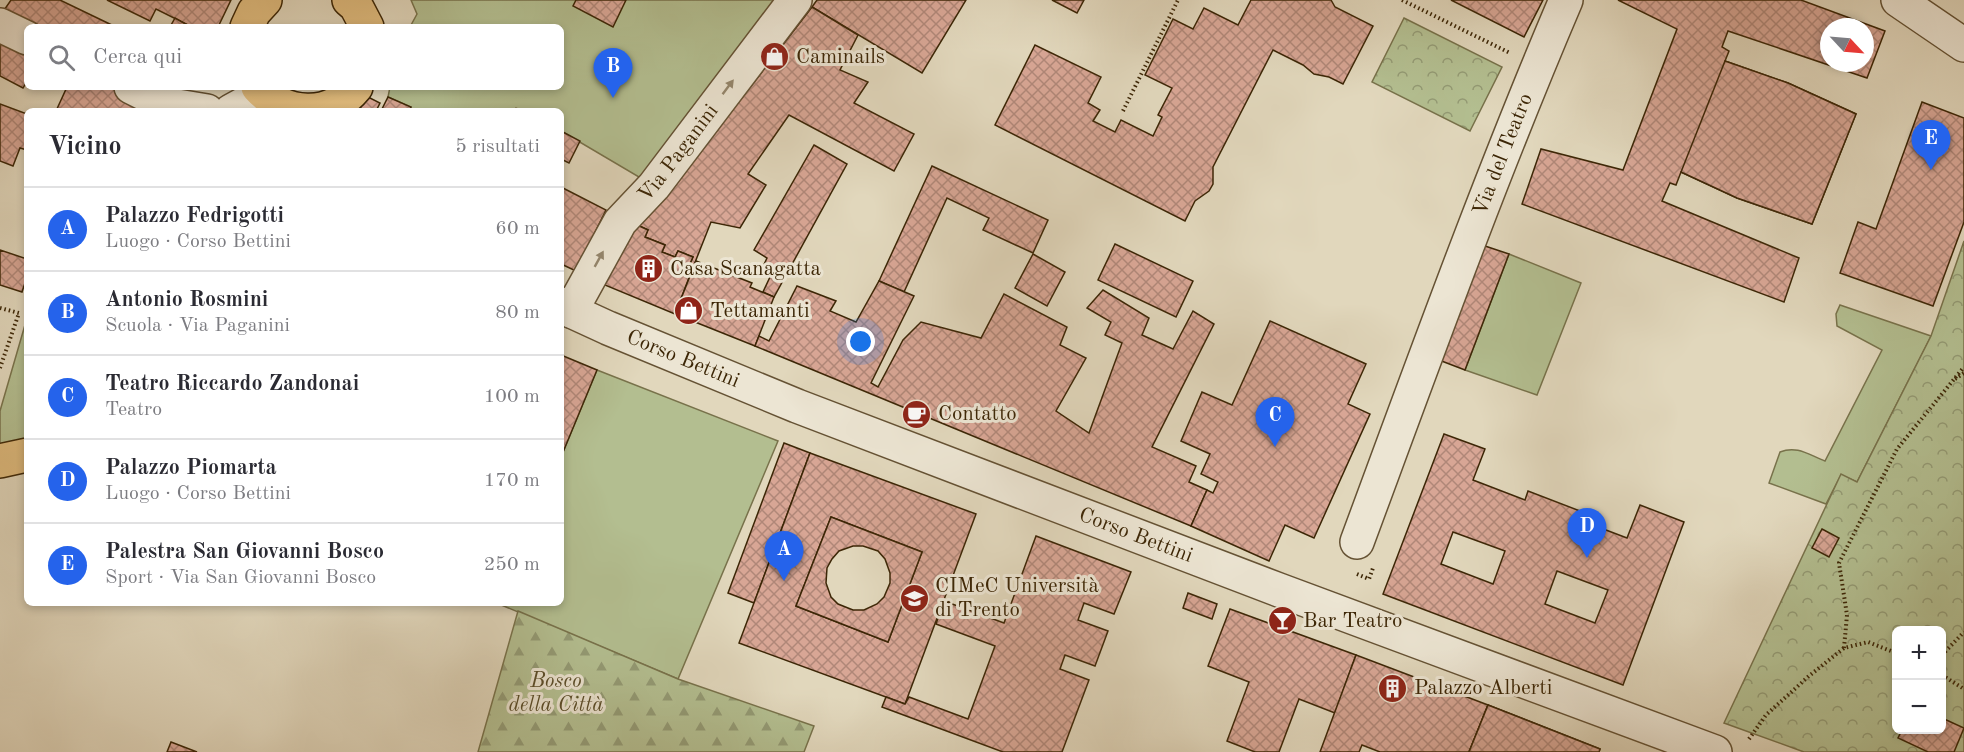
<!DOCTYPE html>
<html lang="it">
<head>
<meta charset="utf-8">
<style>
  :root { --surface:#fff; --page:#f7f7f7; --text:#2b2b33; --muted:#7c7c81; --line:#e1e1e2; --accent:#2563eb }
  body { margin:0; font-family:"Old Standard TT",serif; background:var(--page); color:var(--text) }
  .controls { position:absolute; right:18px; bottom:18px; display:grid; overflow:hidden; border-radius:9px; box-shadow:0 3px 9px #0003 }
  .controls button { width:54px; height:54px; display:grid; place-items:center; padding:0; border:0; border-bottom:2px solid var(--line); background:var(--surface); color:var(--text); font:30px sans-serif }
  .compass { position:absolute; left:1820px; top:18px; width:54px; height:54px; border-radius:50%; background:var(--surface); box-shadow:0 3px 9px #0003; rotate:116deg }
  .you { position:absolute; left:861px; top:342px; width:21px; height:21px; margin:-15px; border:4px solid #fff; border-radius:50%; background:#1a73e8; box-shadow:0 0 0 9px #1a73e833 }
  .badge { display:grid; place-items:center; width:39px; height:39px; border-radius:50%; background:var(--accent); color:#fff; font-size:20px; font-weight:700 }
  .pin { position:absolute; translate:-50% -50px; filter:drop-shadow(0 2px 3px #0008) }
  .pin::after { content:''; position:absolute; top:32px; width:21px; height:18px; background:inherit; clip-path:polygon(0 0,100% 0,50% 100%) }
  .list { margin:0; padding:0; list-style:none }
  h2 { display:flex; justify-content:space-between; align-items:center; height:78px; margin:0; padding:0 24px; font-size:26px }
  h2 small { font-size:20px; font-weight:400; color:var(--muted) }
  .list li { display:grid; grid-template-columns:39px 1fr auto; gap:18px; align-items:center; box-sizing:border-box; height:84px; padding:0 24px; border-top:2px solid var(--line) }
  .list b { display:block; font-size:22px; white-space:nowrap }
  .list p { margin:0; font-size:20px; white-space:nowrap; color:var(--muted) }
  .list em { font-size:20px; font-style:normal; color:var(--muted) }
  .icon { flex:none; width:33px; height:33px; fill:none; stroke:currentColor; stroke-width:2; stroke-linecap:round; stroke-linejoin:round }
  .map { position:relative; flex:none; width:1964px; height:752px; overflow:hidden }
  .search { position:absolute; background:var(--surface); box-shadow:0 3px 9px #0003; left:24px; top:24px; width:540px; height:66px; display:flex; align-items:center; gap:15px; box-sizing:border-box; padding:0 21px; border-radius:9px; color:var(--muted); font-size:22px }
  .panel { position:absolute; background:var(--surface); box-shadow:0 3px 9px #0003; left:24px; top:108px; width:540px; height:498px; border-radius:9px }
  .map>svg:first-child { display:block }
  .green { fill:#b3be90; stroke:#78724b; stroke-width:1.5 }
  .forest { fill:url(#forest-firs); stroke:#78724b; stroke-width:1.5 }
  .park { fill:url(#park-crowns); stroke:#78724b; stroke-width:1.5; fill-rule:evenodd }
  .building { fill:url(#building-cross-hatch); stroke:#3c2606; stroke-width:1.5; fill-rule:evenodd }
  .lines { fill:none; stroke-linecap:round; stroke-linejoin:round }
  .minor-casing { stroke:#655234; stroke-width:36 }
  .major-casing { stroke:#3c2606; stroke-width:36 }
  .path { stroke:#3c2606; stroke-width:4; stroke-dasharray:1.5 3; stroke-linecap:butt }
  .minor { stroke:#ece5d3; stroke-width:33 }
  .major { stroke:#e0bc7e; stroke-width:33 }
  .oneway { fill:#94866c }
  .labels { text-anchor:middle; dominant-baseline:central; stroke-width:6; stroke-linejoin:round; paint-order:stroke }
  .poi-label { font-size:21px; fill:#3c2606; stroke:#ece5d3; text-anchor:start }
  .street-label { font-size:21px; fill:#3c2606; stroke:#ece5d3 }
  .park-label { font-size:21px; font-style:italic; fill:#5a4c28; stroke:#ece5d3 }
</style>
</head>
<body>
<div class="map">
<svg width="1964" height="752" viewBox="0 0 1964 752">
  <defs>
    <pattern id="forest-firs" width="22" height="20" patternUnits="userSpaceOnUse" patternTransform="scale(1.5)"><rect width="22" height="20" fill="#b3be90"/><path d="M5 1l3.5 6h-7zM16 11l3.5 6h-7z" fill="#939a74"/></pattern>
    <pattern id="park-crowns" width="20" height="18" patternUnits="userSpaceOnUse" patternTransform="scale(1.5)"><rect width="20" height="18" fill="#b3be90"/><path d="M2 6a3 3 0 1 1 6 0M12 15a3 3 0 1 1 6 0" fill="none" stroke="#939a74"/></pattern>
    <pattern id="building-cross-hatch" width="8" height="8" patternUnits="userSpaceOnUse" patternTransform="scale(1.5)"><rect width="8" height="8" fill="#d8a695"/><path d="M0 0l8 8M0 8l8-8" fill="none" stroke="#b08778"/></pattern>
  </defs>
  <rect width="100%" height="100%" fill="#e1d7bc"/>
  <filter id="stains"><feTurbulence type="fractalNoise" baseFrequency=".00333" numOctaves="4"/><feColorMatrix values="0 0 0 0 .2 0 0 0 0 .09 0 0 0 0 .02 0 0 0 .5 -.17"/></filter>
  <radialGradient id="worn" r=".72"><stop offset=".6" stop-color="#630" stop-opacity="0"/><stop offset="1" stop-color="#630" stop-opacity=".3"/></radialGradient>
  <g class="green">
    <path d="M411,0H776L644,180L561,131V111H522L516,108L515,111H409L411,107L388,97L390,87H561V27H410L417,14Z"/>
    <path d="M1509,254L1581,283L1537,395L1465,370Z"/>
    <path d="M1840,305L1931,336L1857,482L1841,475L1826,504L1769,483L1780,452C1797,445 1809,455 1825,461L1882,350L1837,326L1836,314Z"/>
    <path d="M27,318V440L0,446V411Z"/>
    <path d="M597,370L778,441L678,679L499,604L561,603V457Z"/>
  </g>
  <path class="forest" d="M518,611L678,679L814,726L804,752H478Z"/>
  <g class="park">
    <path d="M1404,18L1502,67L1470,131L1372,82Z"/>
    <path d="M1964,241V752H1804L1724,723L1841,474L1857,482L1931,336ZM1896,630H1942V730H1896Z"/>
  </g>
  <g class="building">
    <path d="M11,0H60L116,27H27L0,16Z"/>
    <path d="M107,0H231L218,27H192L156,9L150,21Z"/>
    <path d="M576,0H626L613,27L573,6Z"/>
    <path d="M817,0H966L922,73L812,7Z"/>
    <path d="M1052,0H1084L1077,13Z"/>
    <path d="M1251,0H1331L1335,7L1373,26L1343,84L1329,77L1314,74L1303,65L1273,50L1213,167V184L1209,191L1195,201L1185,221L995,125L1035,45L1101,77L1088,103L1100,110L1093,121L1115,132L1121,120L1153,136L1162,117L1158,115L1172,88L1145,75L1173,19L1193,29L1204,8L1238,25Z"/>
    <path d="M1451,0H1543L1524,37Z"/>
    <path d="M1618,0H1801L1885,31L1867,78L1728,31L1722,47L1729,51L1725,61L1788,83L1856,114L1812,224L1737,198L1681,172L1676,185L1670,183L1662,201L1799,258L1784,302L1522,204L1541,149L1623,170L1677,29ZM1829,27H1865V63H1829Z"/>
    <path d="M812,7L858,35L840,70L868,82L854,103L914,134L894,171L789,115L748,174L766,185L740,228L711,222L692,270L688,268L693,257L678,251L675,257L662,252L665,245L645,237L648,230L635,224L751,86Z"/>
    <path d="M175,18L189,26L192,27H170Z"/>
    <path d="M0,32L27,45V81L23,88L0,76Z"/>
    <path d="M1725,61L1788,83L1856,114L1812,224L1737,198L1681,172Z"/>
    <path d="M67,87H112L156,111H56Z"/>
    <path d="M366,96L380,103L376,111H359Z"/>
    <path d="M388,97L411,107L409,111H381Z"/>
    <path d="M1922,102L1964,118V222L1933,306L1840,273L1858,222L1876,229Z"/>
    <path d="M0,104L27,114V150L20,148L13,166L0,161Z"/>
    <path d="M561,131L580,141L569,163L561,159Z"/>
    <path d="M814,145L847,164L774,297L763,292L770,277L761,271L767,258L754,250Z"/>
    <path d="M932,166L1048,220L1033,253L983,230L989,218L947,198L904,292L879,281Z"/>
    <path d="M561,187L606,210L576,271L561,264Z"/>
    <path d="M635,224L648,230L645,237L665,245L662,252L675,257L678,251L693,257L688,268L692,270L675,314L600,283Z"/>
    <path d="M1115,244L1193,281L1176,317L1098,280Z"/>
    <path d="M1482,245L1509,254L1465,370L1439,360Z"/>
    <path d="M0,250L27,259V277L22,292L0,285Z"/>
    <path d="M1033,254L1065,272L1047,306L1015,288Z"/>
    <path d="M696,261L752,283L750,287L774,297L755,346L675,314Z"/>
    <path d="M879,281L914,296L871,383L878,387L903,340L921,322L981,338L1004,294L1067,327L1060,345L1086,358L1056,411L1089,433L1122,343L1105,335L1111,322L1087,308L1103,290L1149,318L1142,335L1173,349L1193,311L1214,324L1152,447L1196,466L1189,482L1207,490L1191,526L755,346L759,336L769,341L797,286L836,301L830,311L856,322Z"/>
    <path d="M1270,321L1366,364L1348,404L1370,414L1314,538L1285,525L1269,561L1191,526L1207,490L1213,493L1218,482L1201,474L1210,454L1181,441L1202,392L1232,405Z"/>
    <path d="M561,355L597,370L561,457Z"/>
    <path d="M1444,434L1485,449L1473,480L1525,500L1528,491L1580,511L1577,519L1627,538L1640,505L1684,522L1623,685L1383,594ZM1453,532L1505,551L1493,584L1441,564ZM1557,571L1608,590L1595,623L1545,604Z"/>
    <path d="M784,443L810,453L754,603L728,593Z"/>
    <path d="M810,453L976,514L905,704L739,643ZM831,517L922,552L888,642L796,606Z"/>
    <path d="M831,517L922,552L888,642L796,606ZM853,546H863L878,551L885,559L890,573V583L884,597L877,604L864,610H853L838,604L831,597L826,583L827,568L832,559L839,551Z"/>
    <path d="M1822,529L1839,538L1829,557L1812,548Z"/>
    <path d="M1036,536L1131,572L1114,614L1084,603L1078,620L1108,631L1095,666L1065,655L1060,669L1089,680L1062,752H1003L882,707L886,697L905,704L909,697L968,719L995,646L936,624L944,601L1004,623Z"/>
    <path d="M1188,593L1217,604L1212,619L1183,608Z"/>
    <path d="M1230,609L1356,655L1335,713L1299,699L1279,752H1255L1227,741L1249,682L1208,666Z"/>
    <path d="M1356,655L1488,705L1469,752H1380L1362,745L1359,752H1320Z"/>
    <path d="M1488,705L1600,749L1599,752H1469Z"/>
    <path d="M1488,705L1600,749L1599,752H1469Z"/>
    <path d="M1942,718L1964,728L1954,752H1928L1898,738L1902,730H1942Z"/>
    <path d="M171,742L197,752H167Z"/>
  </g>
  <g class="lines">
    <defs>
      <g id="minor">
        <path d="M1898,0L1964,45"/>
        <path d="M0,25L27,38"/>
        <path d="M131,87L165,104L207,111"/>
        <path d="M231,111L264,93"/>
        <path id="s1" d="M561,304L571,311L608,328L797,406L1279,590L1715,752"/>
        <path id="s2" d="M571,311L620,222L654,186L795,0"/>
        <path id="s3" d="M1357,542C1424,361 1490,178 1566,0"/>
      </g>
      <g id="major">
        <path d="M349,0L356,6L367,27"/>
        <path d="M247,27L254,12L265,0"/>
        <path d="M258,87C284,116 330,120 356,87"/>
        <path d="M0,461L27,455"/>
      </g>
    </defs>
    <use href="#minor" class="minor-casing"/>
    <use href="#major" class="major-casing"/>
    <g class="path">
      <path d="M1402,0L1510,53"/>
      <path d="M1123,111L1178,0"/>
      <path d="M0,308L19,313L0,368"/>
      <path d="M1955,379L1964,373"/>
      <path d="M1357,574L1369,579L1373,568"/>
      <path d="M1844,648L1847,615L1839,563L1897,449L1964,367"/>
      <path d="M1942,655L1964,632"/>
      <path d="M1942,675L1964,689"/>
      <path d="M1749,739L1766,715L1809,676L1844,648L1868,642L1896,653"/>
    </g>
    <use href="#minor" class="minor"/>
    <use href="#major" class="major"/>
  </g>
  <defs><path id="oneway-solid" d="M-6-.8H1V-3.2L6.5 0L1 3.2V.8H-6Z" transform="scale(1.5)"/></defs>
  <g class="oneway">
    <use href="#oneway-solid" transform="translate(728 87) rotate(-53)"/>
    <use href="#oneway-solid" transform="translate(599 259) rotate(-61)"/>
  </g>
  <defs>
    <symbol id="shop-disc" viewBox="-11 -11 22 22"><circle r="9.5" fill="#8f2418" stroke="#ece5d3"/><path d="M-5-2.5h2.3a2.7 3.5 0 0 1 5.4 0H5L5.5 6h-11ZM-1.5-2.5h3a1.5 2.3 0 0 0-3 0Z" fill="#fff"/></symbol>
    <symbol id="building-disc" viewBox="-11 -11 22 22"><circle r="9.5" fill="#8f2418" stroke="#ece5d3"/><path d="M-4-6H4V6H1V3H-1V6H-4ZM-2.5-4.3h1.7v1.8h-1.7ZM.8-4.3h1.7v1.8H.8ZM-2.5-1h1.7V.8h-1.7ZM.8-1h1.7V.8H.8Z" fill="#fff"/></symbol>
    <symbol id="cafe-disc" viewBox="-11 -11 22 22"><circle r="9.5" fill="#8f2418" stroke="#ece5d3"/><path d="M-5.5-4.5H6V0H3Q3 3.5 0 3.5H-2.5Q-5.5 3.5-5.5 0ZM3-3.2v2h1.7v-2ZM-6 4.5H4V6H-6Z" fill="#fff"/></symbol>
    <symbol id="university-disc" viewBox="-11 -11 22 22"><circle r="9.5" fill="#8f2418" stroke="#ece5d3"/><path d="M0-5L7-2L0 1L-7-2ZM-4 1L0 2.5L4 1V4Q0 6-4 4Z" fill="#fff"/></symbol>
    <symbol id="bar-disc" viewBox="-11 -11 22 22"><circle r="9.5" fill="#8f2418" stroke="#ece5d3"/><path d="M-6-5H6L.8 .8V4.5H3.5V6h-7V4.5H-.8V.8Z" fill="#fff"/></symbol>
  </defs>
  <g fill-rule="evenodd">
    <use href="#shop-disc" x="758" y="40" width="33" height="33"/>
    <use href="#building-disc" x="632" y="252" width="33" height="33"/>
    <use href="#shop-disc" x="672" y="294" width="33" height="33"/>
    <use href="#cafe-disc" x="900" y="398" width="33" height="33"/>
    <use href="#university-disc" x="898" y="582" width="33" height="33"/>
    <use href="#bar-disc" x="1266" y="604" width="33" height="33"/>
    <use href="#building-disc" x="1376" y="672" width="33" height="33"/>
  </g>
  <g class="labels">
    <g class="poi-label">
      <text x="796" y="57">Caminails</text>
      <text x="670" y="269">Casa Scanagatta</text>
      <text x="710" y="311">Tettamanti</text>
      <text x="938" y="414">Contatto</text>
      <text x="935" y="586">CIMeC Università<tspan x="935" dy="24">di Trento</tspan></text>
      <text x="1303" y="621">Bar Teatro</text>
      <text x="1414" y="688">Palazzo Alberti</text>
    </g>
    <g class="street-label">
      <text stroke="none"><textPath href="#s2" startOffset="192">Via Paganini</textPath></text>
      <text stroke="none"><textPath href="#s3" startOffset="414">Via del Teatro</textPath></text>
      <text stroke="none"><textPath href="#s1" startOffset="134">Corso Bettini</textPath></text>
      <text stroke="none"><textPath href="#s1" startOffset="620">Corso Bettini</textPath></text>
    </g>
    <g class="park-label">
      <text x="556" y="681">Bosco<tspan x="556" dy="24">della Città</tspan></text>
    </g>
  </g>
  <rect width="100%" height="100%" filter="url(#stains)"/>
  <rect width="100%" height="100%" fill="url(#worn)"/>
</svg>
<div class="controls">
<button>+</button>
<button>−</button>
</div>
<svg class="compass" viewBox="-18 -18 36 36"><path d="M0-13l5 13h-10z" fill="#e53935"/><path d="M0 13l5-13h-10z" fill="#7c7c81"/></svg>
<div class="you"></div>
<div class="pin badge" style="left:784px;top:581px">A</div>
<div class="pin badge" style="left:613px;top:98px">B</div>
<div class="pin badge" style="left:1275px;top:447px">C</div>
<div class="pin badge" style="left:1587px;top:558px">D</div>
<div class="pin badge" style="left:1931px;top:170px">E</div>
<div class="search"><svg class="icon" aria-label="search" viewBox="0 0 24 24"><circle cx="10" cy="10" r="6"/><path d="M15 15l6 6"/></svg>Cerca qui</div>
<section class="panel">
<h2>Vicino<small>5 risultati</small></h2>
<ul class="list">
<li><span class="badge">A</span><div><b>Palazzo Fedrigotti</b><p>Luogo · Corso Bettini</p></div><em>60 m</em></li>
<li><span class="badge">B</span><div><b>Antonio Rosmini</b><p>Scuola · Via Paganini</p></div><em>80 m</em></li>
<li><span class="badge">C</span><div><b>Teatro Riccardo Zandonai</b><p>Teatro</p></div><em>100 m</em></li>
<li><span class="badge">D</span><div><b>Palazzo Piomarta</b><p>Luogo · Corso Bettini</p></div><em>170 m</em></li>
<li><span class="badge">E</span><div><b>Palestra San Giovanni Bosco</b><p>Sport · Via San Giovanni Bosco</p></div><em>250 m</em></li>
</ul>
</section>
</div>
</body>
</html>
